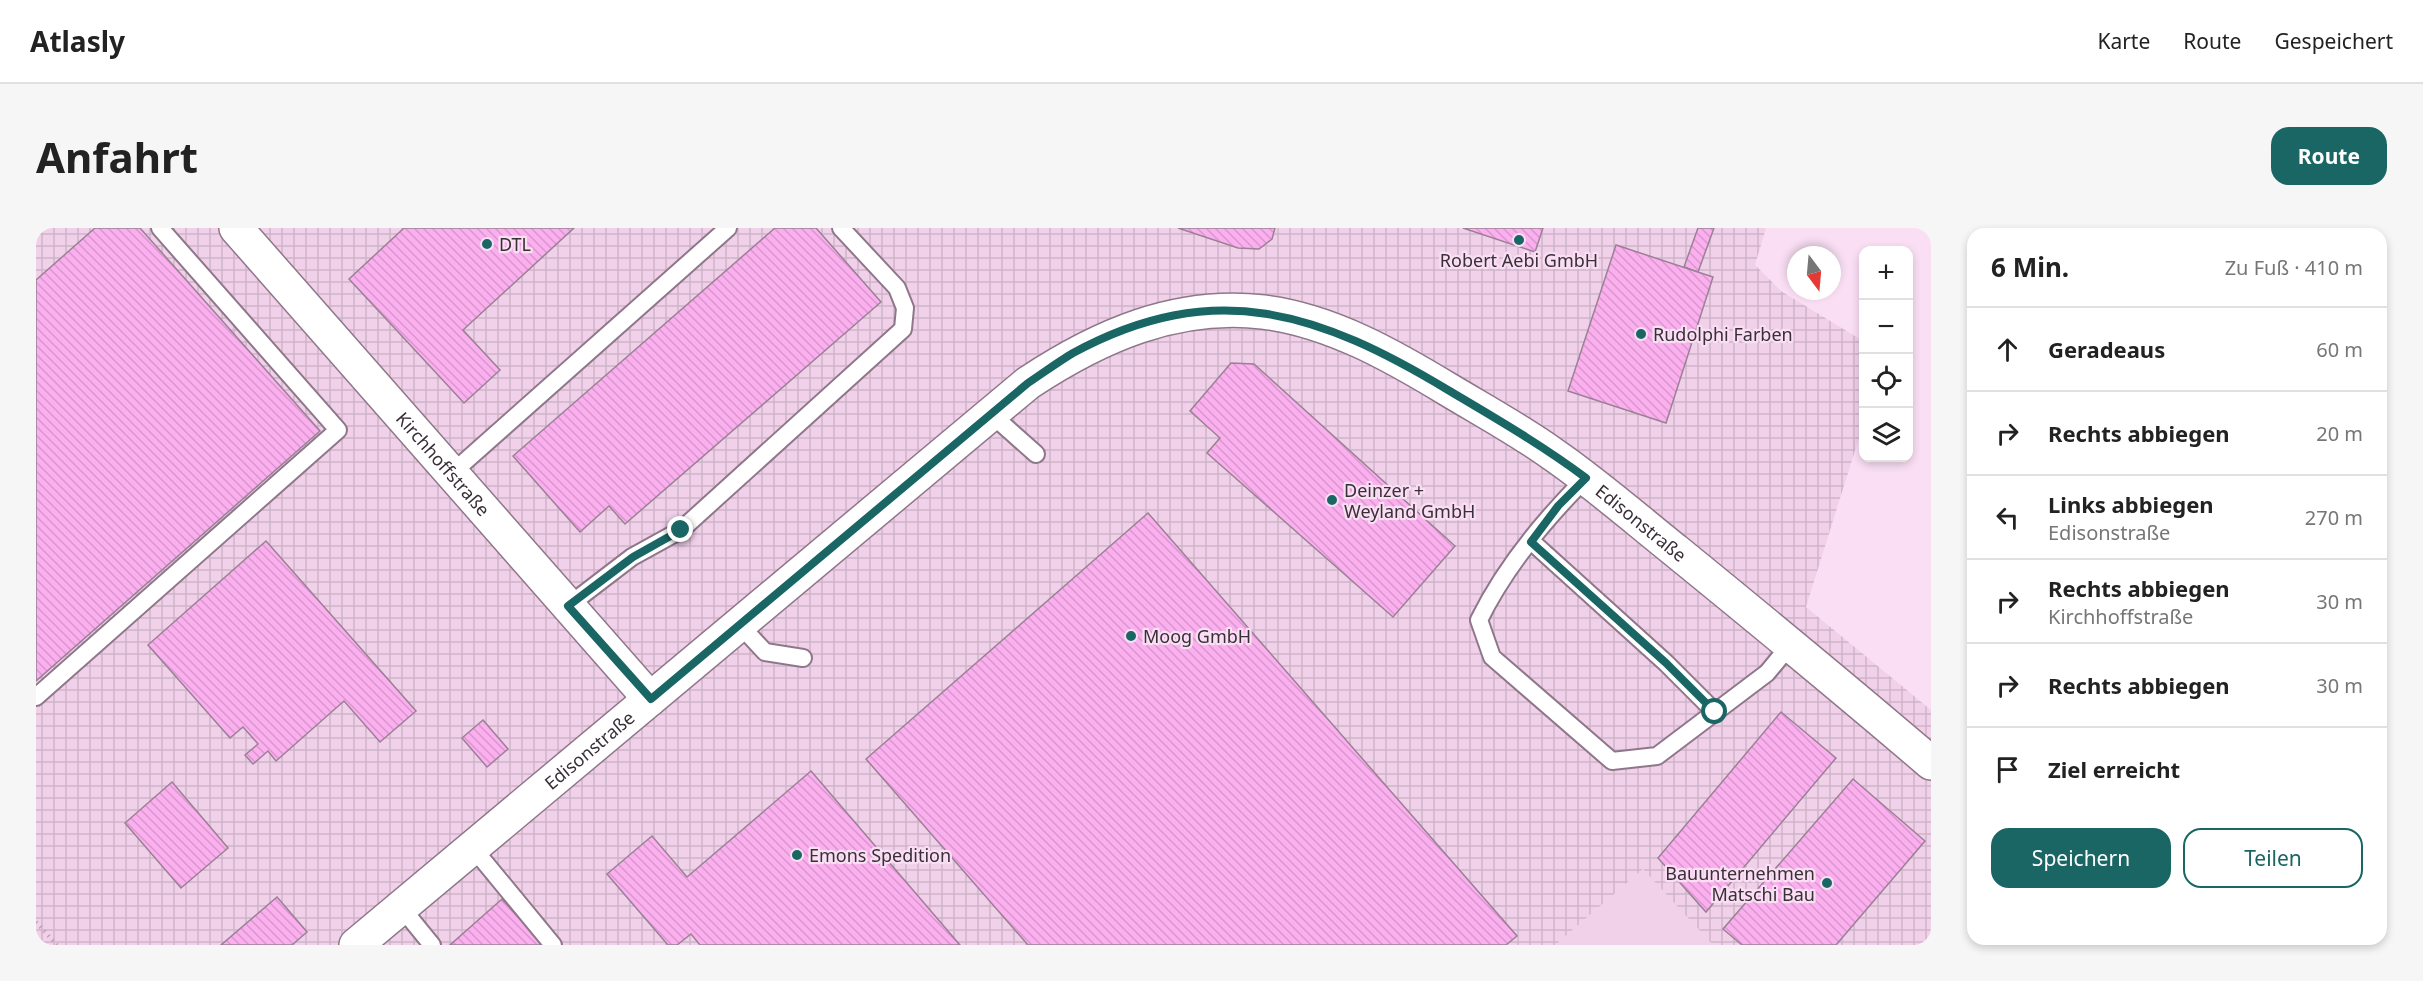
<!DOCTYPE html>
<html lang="de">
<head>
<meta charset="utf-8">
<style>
  :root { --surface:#fff; --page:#f6f6f6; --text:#222; --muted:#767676; --line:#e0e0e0; --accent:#196664 }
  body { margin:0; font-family:"Noto Sans",sans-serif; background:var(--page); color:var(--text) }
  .controls { position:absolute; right:18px; top:18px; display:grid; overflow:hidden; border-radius:12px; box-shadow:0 3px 9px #0003 }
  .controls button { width:54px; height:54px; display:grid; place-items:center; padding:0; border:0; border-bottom:2px solid var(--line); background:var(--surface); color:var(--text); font:30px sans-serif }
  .compass { position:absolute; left:1751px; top:18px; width:54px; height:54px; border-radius:50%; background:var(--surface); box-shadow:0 3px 9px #0003; rotate:164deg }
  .stop { position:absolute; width:18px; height:18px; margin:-14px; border:4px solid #196664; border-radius:50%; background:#fff }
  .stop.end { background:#196664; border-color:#fff; box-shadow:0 2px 6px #0008 }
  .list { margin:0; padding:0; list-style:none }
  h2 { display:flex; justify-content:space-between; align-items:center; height:78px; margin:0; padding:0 24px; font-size:26px }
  h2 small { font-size:20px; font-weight:400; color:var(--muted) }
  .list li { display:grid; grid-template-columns:39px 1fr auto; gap:18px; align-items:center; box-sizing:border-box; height:84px; padding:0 24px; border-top:2px solid var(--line) }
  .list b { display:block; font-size:22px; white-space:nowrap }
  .list p { margin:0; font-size:20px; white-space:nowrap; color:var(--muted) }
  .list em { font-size:20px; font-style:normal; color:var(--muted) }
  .actions { display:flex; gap:12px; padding:18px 24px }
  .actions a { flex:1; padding:14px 0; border:2px solid var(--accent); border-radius:18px; text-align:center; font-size:21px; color:var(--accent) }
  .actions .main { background:var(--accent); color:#fff }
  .icon { flex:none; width:33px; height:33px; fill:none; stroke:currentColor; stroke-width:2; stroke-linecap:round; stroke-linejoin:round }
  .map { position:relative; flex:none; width:1895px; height:717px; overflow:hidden; border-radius:18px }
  header { display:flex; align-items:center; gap:36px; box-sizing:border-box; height:84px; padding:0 30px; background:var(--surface); border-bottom:2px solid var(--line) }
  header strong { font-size:28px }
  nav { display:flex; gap:33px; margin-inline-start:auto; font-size:21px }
  .intro { display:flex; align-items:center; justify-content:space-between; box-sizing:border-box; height:144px; padding:0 36px }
  h1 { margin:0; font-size:42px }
  .button { padding:15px 27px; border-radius:18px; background:var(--accent); color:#fff; font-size:21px; font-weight:700 }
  main { display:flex; gap:36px; padding:0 36px }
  aside { flex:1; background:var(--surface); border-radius:18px; box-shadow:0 3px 9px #0003 }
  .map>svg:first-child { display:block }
  .built { fill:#f1d1ea }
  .industrial { fill:url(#industrial-grid) }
  .building { fill:url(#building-back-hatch); stroke:#9a8195; stroke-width:1.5 }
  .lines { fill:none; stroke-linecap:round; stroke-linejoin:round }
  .service-casing { stroke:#8f778a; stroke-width:20 }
  .minor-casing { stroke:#8f778a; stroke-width:36 }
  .path { stroke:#bba5b6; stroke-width:4; stroke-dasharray:1.5 4.5; stroke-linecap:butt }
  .service { stroke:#fff; stroke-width:16 }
  .minor { stroke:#fff; stroke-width:33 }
  .route { stroke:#196664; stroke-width:8 }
  .poi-dot { fill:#196664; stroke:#fadff4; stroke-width:2 }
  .labels { text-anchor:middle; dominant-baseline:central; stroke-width:4.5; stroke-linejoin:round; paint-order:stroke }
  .poi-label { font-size:18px; fill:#392f37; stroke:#fadff4; text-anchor:start }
  .street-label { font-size:18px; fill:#392f37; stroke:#fadff4 }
</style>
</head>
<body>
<header>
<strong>Atlasly</strong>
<nav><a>Karte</a><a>Route</a><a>Gespeichert</a></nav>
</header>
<div class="intro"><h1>Anfahrt</h1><a class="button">Route</a></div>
<main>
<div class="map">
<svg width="1895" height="717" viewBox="0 0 1895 717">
  <defs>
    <pattern id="industrial-grid" width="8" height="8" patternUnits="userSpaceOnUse" patternTransform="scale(1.5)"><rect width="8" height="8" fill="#f1d1ea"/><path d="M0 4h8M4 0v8" fill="none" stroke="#cfb4c9"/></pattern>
    <pattern id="building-back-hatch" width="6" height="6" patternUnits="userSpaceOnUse" patternTransform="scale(1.5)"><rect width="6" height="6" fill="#fbafee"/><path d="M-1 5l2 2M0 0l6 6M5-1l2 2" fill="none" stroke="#d897cd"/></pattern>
  </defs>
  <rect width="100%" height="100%" fill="#fadff4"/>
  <path class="built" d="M1608,640L1677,717H1519Z"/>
  <path class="industrial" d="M0,0H1730L1719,37L1745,63L1827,113V197L1770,379L1895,482V717H1677L1607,641L1519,717H0Z"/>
  <g class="building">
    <path d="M59,0H104L284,203L0,453V52Z"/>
    <path d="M368,0H538L427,102L464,142L428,175L313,51Z"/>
    <path d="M739,0H780L845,74L589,296L573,278L544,304L477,228Z"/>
    <path d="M1142,0H1239L1236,11L1223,21L1202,20Z"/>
    <path d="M1427,0H1507L1499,24Z"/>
    <path d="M1662,0H1678L1662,44L1648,39Z"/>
    <path d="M1580,17L1677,49L1630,195L1532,163Z"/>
    <path d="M1195,135L1218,136L1419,318L1357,389L1171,225L1184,210L1154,183Z"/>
    <path d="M1112,285L1481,708L1470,717H992L830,531Z"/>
    <path d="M230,313L380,483L344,514L308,473L240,533L232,523L217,536L209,527L222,516L207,499L194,510L112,417Z"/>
    <path d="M1745,484L1800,530L1670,684L1622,630Z"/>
    <path d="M447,492L472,521L451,539L426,510Z"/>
    <path d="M775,543L924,717H664L655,706L641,717H632L571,646L616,608L651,649Z"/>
    <path d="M1817,551L1889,613L1800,717H1706L1687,701Z"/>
    <path d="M136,554L192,620L145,660L89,595Z"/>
    <path d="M241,669L271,704L256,717H185Z"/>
    <path d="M466,671L508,717H414Z"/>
  </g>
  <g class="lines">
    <defs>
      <g id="service">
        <path d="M955,186L1000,226"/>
        <path d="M416,245L692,0"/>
        <path d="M1550,250C1508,292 1469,339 1443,392L1456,429L1576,533L1621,528L1731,445L1755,416"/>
        <path d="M1495,313L1630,435L1679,484"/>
        <path d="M532,378L596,329L645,302L867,101L869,80L861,60L805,0"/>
        <path d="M704,397L729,424L767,430"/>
        <path d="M0,469L302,202L124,0"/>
        <path d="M437,620L517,717"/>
        <path d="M365,679L396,717"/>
      </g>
      <g id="minor">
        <path id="s1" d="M200,0L614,471"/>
        <path id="s2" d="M320,717L992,155C1063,108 1140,74 1227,84C1294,92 1357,128 1413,162C1448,183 1485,203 1518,227C1560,256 1600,291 1640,323C1726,393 1811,463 1895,535"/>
      </g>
    </defs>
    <use href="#service" class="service-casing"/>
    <use href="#minor" class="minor-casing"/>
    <path class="path" d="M0,694L21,717"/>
    <use href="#service" class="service"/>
    <use href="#minor" class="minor"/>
  </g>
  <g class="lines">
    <path class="route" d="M645,302L597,329L532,378L615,471L992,155C1007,145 1022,134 1037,125C1179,48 1284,85 1412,162C1459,190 1506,217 1550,250L1522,278L1495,314L1630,435L1679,484"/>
  </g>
  <g class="poi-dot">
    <circle cx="1483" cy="12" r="6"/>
    <circle cx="451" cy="16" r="6"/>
    <circle cx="1605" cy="106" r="6"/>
    <circle cx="1296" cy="272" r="6"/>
    <circle cx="1095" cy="408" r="6"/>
    <circle cx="761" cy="627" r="6"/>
    <circle cx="1791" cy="655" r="6"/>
  </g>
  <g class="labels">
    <g class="poi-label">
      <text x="463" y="16">DTL</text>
      <text x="1483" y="32" text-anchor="middle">Robert Aebi GmbH</text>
      <text x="1617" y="106">Rudolphi Farben</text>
      <text x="1308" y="262">Deinzer +<tspan x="1308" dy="21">Weyland GmbH</tspan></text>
      <text x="1107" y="408">Moog GmbH</text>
      <text x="773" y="627">Emons Spedition</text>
      <text x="1779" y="645" text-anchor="end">Bauunternehmen<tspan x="1779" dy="21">Matschi Bau</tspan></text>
    </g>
    <g class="street-label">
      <text stroke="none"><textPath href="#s1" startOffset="314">Kirchhoffstraße</textPath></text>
      <text stroke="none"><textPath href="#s2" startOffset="1564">Edisonstraße</textPath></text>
      <text stroke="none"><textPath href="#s2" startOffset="304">Edisonstraße</textPath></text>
    </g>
  </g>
</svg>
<div class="controls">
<button>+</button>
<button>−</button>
<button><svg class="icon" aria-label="locate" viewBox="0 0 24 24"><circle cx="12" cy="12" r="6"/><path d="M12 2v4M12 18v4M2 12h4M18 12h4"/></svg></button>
<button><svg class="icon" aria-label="layers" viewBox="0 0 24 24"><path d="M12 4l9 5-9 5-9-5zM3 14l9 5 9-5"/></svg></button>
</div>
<svg class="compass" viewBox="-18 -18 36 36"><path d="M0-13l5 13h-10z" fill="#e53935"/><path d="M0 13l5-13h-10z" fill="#767676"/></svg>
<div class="stop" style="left:1679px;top:484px"></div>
<div class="stop end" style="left:645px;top:302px"></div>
</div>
<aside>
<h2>6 Min.<small>Zu Fuß · 410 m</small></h2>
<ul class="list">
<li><svg class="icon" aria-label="ahead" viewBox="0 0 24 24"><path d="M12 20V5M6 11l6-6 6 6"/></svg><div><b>Geradeaus</b></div><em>60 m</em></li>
<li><svg class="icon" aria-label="right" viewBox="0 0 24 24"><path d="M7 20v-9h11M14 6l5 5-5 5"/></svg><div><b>Rechts abbiegen</b></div><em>20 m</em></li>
<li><svg class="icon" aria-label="left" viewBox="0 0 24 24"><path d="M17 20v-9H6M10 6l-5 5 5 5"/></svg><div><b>Links abbiegen</b><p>Edisonstraße</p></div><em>270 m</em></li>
<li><svg class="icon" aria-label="right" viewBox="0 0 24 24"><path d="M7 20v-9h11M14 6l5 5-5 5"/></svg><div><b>Rechts abbiegen</b><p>Kirchhoffstraße</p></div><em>30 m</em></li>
<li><svg class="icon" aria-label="right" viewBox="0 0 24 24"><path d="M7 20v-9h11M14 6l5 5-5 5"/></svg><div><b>Rechts abbiegen</b></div><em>30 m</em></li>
<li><svg class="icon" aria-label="arrive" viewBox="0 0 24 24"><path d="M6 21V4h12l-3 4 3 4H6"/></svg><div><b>Ziel erreicht</b></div></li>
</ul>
<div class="actions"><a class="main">Speichern</a><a>Teilen</a></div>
</aside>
</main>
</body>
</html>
